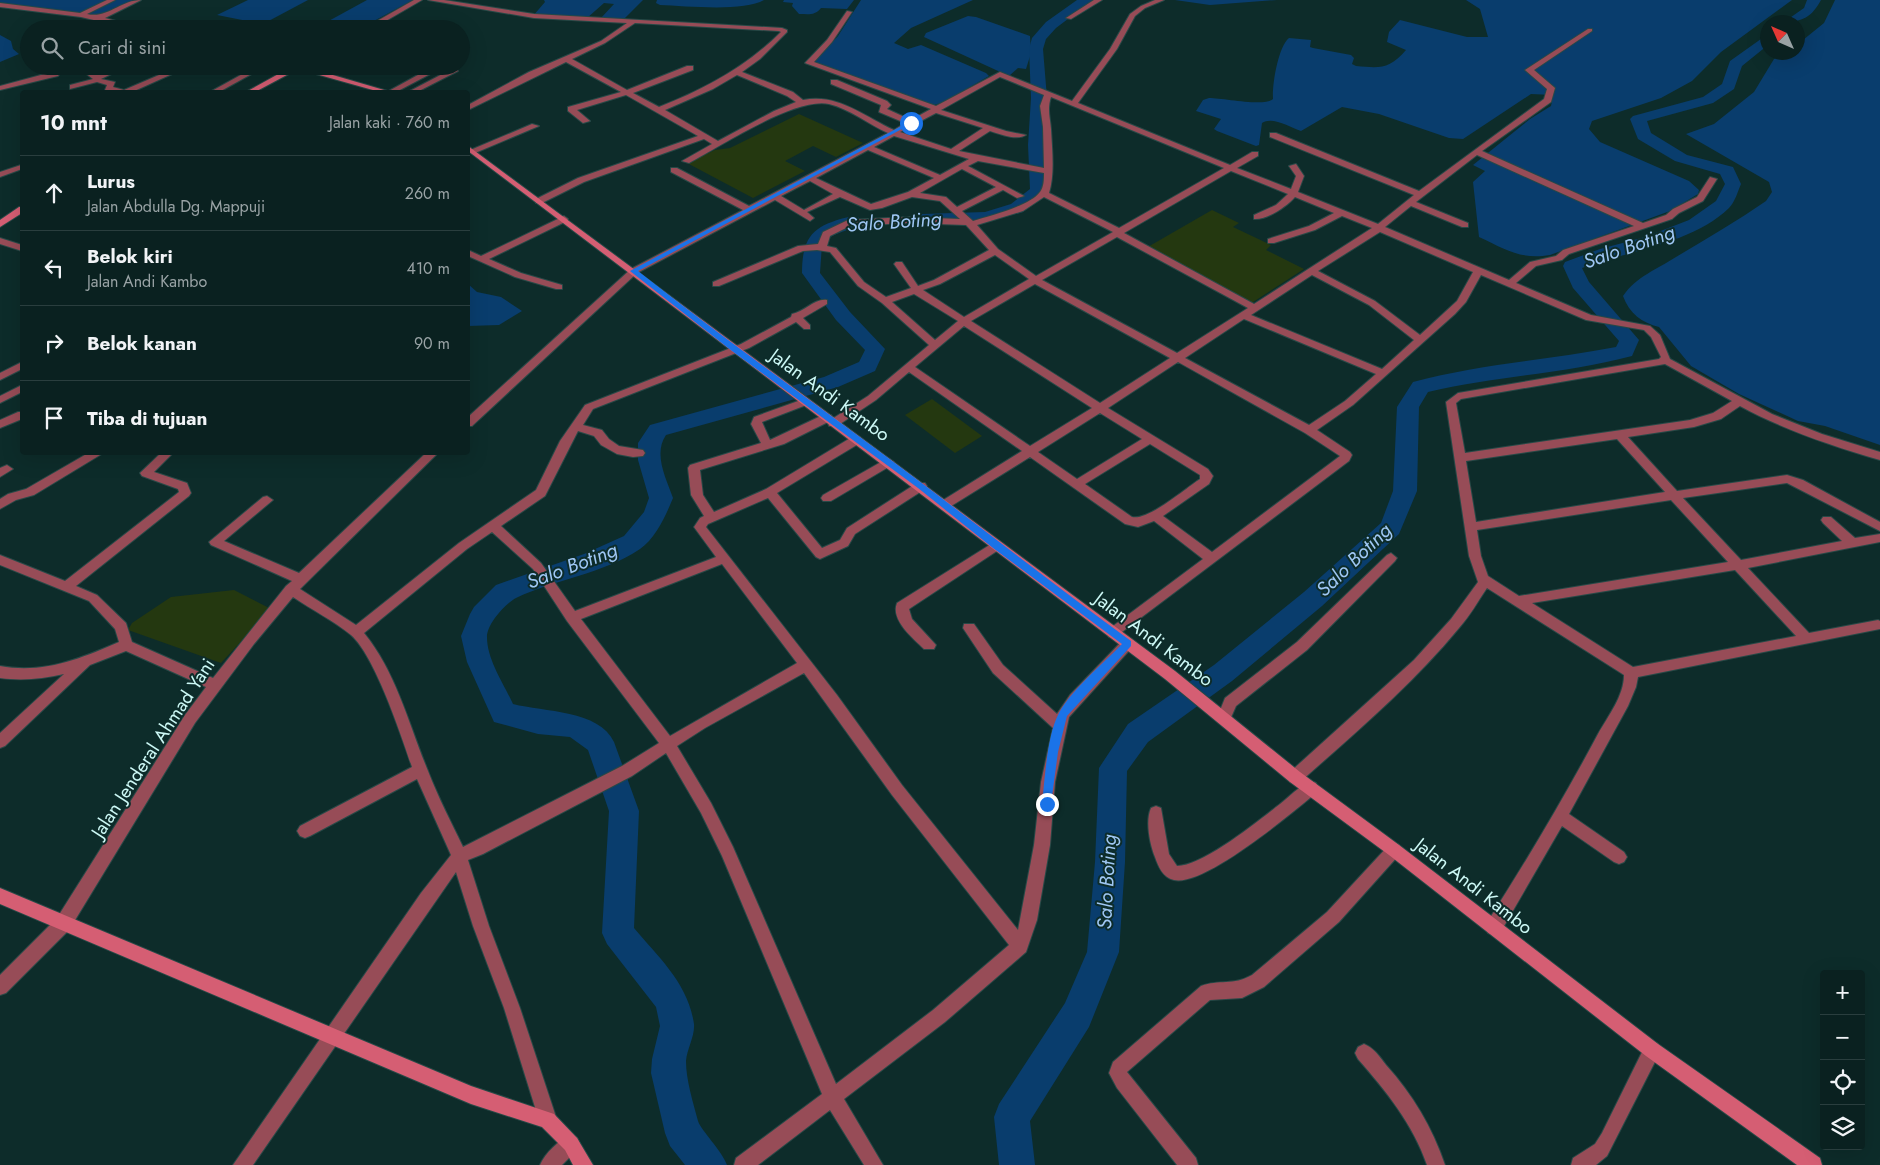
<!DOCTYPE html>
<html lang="id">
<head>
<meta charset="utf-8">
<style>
  :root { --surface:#0a2120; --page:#182e2d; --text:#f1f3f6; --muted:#99a3a5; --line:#2a3e3e }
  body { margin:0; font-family:Jost,sans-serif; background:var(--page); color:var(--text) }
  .controls { position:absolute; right:15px; bottom:15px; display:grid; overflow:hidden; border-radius:5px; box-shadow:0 5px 20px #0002 }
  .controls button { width:45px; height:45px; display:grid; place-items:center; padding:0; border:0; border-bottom:1px solid var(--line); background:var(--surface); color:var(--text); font:25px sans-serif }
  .compass { position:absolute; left:1760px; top:15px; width:45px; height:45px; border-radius:50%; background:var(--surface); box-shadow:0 5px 20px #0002; rotate:315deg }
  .stop { position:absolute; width:15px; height:15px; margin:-11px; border:4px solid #1a73e8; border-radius:50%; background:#fff }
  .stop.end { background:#1a73e8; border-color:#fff; box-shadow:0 1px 5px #0008 }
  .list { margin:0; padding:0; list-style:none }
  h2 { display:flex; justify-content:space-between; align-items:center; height:65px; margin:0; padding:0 20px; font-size:21px }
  h2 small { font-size:16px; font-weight:400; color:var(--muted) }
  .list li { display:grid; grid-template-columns:32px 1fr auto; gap:15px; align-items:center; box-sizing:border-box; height:75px; padding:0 20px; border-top:1px solid var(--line) }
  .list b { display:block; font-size:19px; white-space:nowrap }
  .list p { margin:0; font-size:16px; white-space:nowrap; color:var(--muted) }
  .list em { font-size:16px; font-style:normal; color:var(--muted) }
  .icon { flex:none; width:28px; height:28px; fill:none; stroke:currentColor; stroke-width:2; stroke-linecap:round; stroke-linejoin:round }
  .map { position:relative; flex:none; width:1880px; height:1165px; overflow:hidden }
  .search { position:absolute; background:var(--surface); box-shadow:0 5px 20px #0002; left:20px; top:20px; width:450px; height:55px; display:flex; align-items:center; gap:12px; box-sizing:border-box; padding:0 18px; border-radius:28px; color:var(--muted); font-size:19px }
  .panel { position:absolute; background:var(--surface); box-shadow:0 5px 20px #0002; left:20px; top:90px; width:450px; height:365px; border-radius:5px }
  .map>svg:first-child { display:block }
  .green { fill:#243810 }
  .water { fill:#093d6d }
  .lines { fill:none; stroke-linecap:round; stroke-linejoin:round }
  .river { fill:#093d6d; fill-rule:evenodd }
  .street-casing { stroke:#284947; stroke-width:2 }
  .secondary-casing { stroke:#284947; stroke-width:2 }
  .street { fill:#974c57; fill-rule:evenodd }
  .secondary { fill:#d55e73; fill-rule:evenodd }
  .route { fill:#1a73e8 }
  .labels { text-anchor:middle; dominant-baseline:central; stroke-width:4; stroke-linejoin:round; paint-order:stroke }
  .street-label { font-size:19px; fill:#cdf9f6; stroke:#0d2c2a }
  .water-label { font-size:20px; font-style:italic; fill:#9fc7f4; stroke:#0d2c2a }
</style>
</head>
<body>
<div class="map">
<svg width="1880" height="1165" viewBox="0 0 1880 1165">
  <rect width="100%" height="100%" fill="#0d2c2a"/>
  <g class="green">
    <path d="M799,114L863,143L836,157L813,146L785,161L805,171L753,198L687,163L715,150L730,148Z"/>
    <path d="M1212,210L1239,223L1233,227L1271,245L1266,250L1304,269L1250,304L1146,248Z"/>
    <path d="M932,399L982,436L955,453L905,415Z"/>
    <path d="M234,590L271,609L221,663L128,630L132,623L171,597Z"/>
  </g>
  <g class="water">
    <path d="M0,0H134L101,16L0,3Z"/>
    <path d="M248,0H308L263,24L217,15Z"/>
    <path d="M367,0H413L359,29H314Z"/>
    <path d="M544,0H643L625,18H601L614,4L604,3L587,18L533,16L545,2Z"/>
    <path d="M657,0H764C744,12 686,6 660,5L656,3Z"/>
    <path d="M784,0H854L847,9L821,8C815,16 808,14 799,14L792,6L793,3L783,2Z"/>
    <path d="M861,0H973L911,28L894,43L908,49L921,45L986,73L989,76L944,102L934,105L817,64L815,61L838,36Z"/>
    <path d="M1175,0H1277L1210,5Z"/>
    <path d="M1466,0H1792L1721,52L1692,81L1661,98L1592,121L1589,129L1600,142L1689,181L1699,190L1698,194L1670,211L1550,255C1520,260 1505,249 1479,237L1473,182L1485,171L1473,165L1530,119L1551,106L1553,95L1531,94L1463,139L1449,138L1379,114L1342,107L1301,131C1290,127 1272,116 1262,123L1259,145L1256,146L1217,131L1214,129L1221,119L1196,111L1203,100L1209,98C1223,98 1265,107 1273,99C1272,85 1278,47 1289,38L1311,40L1310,47L1313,48L1351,55L1354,58L1352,64L1356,66C1379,68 1389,70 1406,50L1387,42L1389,32L1400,20L1467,37H1488L1480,9Z"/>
    <path d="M1835,0H1880V445L1825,426L1798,421L1739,394L1691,366L1659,327C1642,323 1629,313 1623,296C1637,276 1656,270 1676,257C1706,239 1737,221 1766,201L1772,192L1769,182L1686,134L1714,124L1754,92L1774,59L1785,53L1798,52V44L1824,23Z"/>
    <path d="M968,16L976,17L1030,36L1031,53L1026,69L1018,68L1009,76L924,37L926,33Z"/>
    <path d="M0,35L11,41L13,49L19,54L0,62Z"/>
    <path d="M468,284L477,292L501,297L522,311L499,325L468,326Z"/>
  </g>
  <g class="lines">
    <g class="river">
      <path d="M1077,0H1093L1056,28L1046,39L1043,49L1047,98L1044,145L1047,191L1045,195L1023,212L986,222L916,223L913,219L916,215L922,214L985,212L1011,204L1030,189L1028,145L1031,98L1029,49L1032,38L1046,22Z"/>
      <path d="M1807,0H1821C1812,17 1802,22 1784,22L1804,8Z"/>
      <path d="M1768,34V45L1742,66L1734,89L1713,103L1647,121L1651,133L1687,155L1733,167L1741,184C1738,191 1735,202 1729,208C1693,243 1628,251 1582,268L1589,282L1639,340L1632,356C1565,374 1495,376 1428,392L1419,407L1417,491L1399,534L1322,606L1232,681L1148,742L1127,771L1125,862L1119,952L1089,1027L1030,1121L1035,1165H999L994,1117L999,1104L1065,1003L1087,952L1095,862L1099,768L1128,724L1214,665L1304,592L1381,523L1393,491L1397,407L1413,382C1479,364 1549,360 1616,347L1619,341L1573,288L1563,266L1565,262L1600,249L1645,237L1689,220L1716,201L1725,184L1720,174L1675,161L1638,139L1630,119L1633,116L1703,97L1722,84L1730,61Z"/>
      <path d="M852,216L858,217L861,221C854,231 831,232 822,244L820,273L850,312L885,349L875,371L838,387L666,435C653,454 666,478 673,498C666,515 656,538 640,549C603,574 556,579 516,598C505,604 487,624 487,637C487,660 504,684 513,704C544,712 599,710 614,742L639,811L634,928C659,958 688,983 694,1024C695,1036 687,1049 686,1061C686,1080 693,1102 698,1121C702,1132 721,1149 727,1165H685L670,1146L665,1133L651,1073L652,1059L660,1026L656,1007L607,944L602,933L609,811L588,750L570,737L538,734L494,722L467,662L461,636L470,614L474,607L496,585L584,554L624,536L644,512L649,498L638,460V443L650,425L824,377L859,362L865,350L836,320L802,273C802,234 815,225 852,216Z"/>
    </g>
    <defs>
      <g id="street">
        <path d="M107,0H115L87,14C107,19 121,0 141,0L105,18L145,29H132L81,17L0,7V3L80,13Z"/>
        <path d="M414,0H422L372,29H363Z"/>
        <path d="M428,0H444L534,14L782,28L787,30V32L760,59L742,72L793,92L803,100C838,93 863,116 894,130L905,123L879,112L881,105L831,84V80H837L887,101L891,105L887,109L911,120L931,109L805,63L827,40L847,11L852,12L832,42L814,62L936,106L1000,72L1072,101L1110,49L1130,14L1141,6L1155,0H1164L1145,8L1135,16L1117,49L1078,103L1230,165L1252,152H1258V156L1237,168L1291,189L1296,176L1289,166L1296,164L1304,176L1298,192L1378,224L1414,195L1270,137V133H1276L1419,191L1544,99L1547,89L1525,70L1588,29H1592V31L1534,70L1555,88L1551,102L1482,151L1643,223L1666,215L1673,209L1697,197L1710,177L1717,179L1703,201L1679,213L1672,219L1569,254L1562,260L1536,266L1516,283L1591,315L1650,326L1660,335L1670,359L1772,414L1822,434L1880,452V460C1832,446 1784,430 1740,406L1721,419L1694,427L1628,437L1677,491L1787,475L1803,480L1880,522V531L1787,483L1683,498L1741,560L1842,541L1823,523L1821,520L1823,517H1831L1855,538L1880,534V542L1748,568L1809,633L1878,620L1880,621V629L1638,677L1636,687L1628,706L1569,814L1624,852L1627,857L1624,862L1619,864L1614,862L1562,826L1500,933L1494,935L1488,933L1486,927L1488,921C1527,860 1564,798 1598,734C1608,716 1624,696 1624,675L1621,673L1487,588C1478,601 1470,616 1459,628C1412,685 1355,733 1300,782L1295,783L1290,782L1288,777L1290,772L1414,660L1451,619L1478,582L1469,556L1446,402L1458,393L1659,359L1661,357L1651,337L1644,330L1586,320L1481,275L1466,302L1455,314L1353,405L1317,430L1350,452L1352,455L1349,461L1114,638L1109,637L1107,633L1109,629L1203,559L1154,521L1138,527L1125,524L1030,457L948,508H940L938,505L940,502L1022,451L909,372L876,400L837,426H829L828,422L784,444L700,470L703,495L714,512L766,489L852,437H860L862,440L860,443L777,493L822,548L840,540L847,528L917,483H925L927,486L925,489L855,534L848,546L820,559L816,557L768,498L708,524L706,527L837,695L902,785L1018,930L1034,845L1041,782L1053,728L993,673L963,628L964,624H974L1003,665L1057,714L1070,695L1123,640H1133L1135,644L1069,717L1055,782L1050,845L1037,920L1026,952L945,1022L844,1099L883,1165H864L830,1110L758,1165H734L736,1158L822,1094L722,856L701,813L666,753L632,776L483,854L468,860L489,926L520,1008L557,1120L554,1126L548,1129L542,1126L539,1120L504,1008L473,926L456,872L253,1165H233L421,893L451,855L417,779L310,836L305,838L300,836L297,831L300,826L412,767C401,735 375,656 351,635C334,621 312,610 293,597L254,644L195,723L69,930L6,993L0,995V975L57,918L185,715L206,687L126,651L90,665L5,746L0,748V733L64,674C42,679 22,681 0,678V666C43,674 80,659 119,642L115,629L89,601L0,565V555L65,581L179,492L178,489L142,476L140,473L162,452H174L154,472L187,483L191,493L189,496L76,586L97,595L126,623L132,642L213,678L286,586L292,581L211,545L209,542L263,497L267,496L273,500L224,541L299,573L427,452H439L300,589L356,625L459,543L536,490L560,441L585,405L741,344L791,317L792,314C804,312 815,298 827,300V304L803,318L810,325V329H804L796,322L749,348L593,409L583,425L602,430L609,439L619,446L643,450L645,453L643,456L633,457L617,454L601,445L594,436L578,431L545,496L501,526L541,563L575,611L716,557L694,527L700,518L704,516L691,495L688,468L690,465L761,443L751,424L754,417L801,400H809L810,402L809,404L762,422L770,440L823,415H831L832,419L868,396L929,345L882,303L858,286L830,252L817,250L803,251L719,286H713V282L798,246L818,244L823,232L848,220L908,217L960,219L940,201L912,197L882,208L870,210L840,197L807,212L814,218L810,221L775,200L637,273L472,426H468V417L631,269L743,210L671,172V168H677L749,206L888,133C868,124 850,109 829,104C795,97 721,146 689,163L682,161L712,144L704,139L584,182L542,203H536V199L578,178L698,136L626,95L577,110L590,121L583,123L568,111V107L621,92L566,62L468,110V105L529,72L601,41L627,23L534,18ZM635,23L779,31L781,32C746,67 705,89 659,107L633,93L693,70V66H687L627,90L572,59L605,43ZM737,75L787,96L796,102L774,111L718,141L665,110L713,89ZM1000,77L1044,95L1040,106L1043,127L1044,168L959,151L990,131C1000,134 1017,141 1026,135L1006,131L941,110ZM1051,97L1224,168L1119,228L1049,193C1055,174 1052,149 1051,129C1050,117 1047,109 1051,97ZM936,113L983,128L951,149L900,132ZM894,136L969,159L940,175L874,147ZM868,150L934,178L908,192L871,204L816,178ZM1477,155L1634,226L1563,250L1556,256L1530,262L1509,280L1385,227L1411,206L1462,227H1468V223L1416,202ZM978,161L1044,173C1044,179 1044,187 1040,192C1030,206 989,216 973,221L962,211L1003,190L1017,198L1024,196L968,166ZM962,169L996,187L957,207L946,197L920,193ZM1231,171L1288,194L1276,205L1254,215V219C1267,220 1286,207 1295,197L1334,213L1309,226L1268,239V243H1274L1315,230L1342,216L1372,228L1254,304L1124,233ZM810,181L833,194L804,210L781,196ZM1044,197L1113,232L1036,276L998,249L977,225L1023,211ZM908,223L966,225L989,250L934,280L918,286L902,262H896L894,264L911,288L886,297L864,282L836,248L827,246L830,236L850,226ZM1380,232L1473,272L1457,301L1420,335L1375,301L1318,271ZM1117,237L1248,308L1177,353L1042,280ZM995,255L1029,279L964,317L923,290L940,284ZM1312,275L1369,305L1414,340L1382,369L1251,315ZM1035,284L1170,358L1100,403L971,321ZM914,294L958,321L935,340L892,302ZM1244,319L1376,374L1345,401L1309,425L1185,358ZM964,326L1092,408L1030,446L915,367ZM1178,362L1305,433L1340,456L1212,552L1163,516L1209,484L1213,476L1208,469L1108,408ZM1665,364L1732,401L1713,413L1690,420L1465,453L1456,403L1461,399ZM1100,413L1142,439L1077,479L1038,452ZM1617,439L1665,492L1476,522L1466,461ZM1150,444L1200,475V479C1186,488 1148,521 1132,517L1085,484ZM1671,500L1728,562L1519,596L1488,576L1481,556L1477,530ZM492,532L533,569L567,621L659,743L622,766L463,847C451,822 438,797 428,771C409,725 396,672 364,633L467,549ZM722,564L797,663L670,736L581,619ZM1735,570L1796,636L1633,667L1532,603ZM804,673L892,795L1009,945L933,1010L836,1084L733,847L711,803L677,746L705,728Z"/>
        <path d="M1094,0H1102L1071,19L1066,18Z"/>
        <path d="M51,66H58L61,72L58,76L0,90V86L52,72Z"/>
        <path d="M76,66H84L97,75L118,66H128L101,79L115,82L113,87L124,90L180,66H190L132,92H116L105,90L107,85L97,82L70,89V85L93,79Z"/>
        <path d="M257,66H266L219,92H210Z"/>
        <path d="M448,66H456L458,71L417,92H408L450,70Z"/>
        <path d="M427,70L434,72L396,92H387Z"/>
        <path d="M532,124L539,126L475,153L468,151Z"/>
        <path d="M21,165L22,169L0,177V172Z"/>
        <path d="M564,216L568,219L567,221L489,259L521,273L562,285V289H556L515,277L468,256V250L481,256Z"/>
        <path d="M0,238L22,245V251L0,244Z"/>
        <path d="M22,362V369L0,380V373Z"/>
        <path d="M22,385V392L0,403V396Z"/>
        <path d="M18,412H22V419L0,428V420Z"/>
        <path d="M90,452H105L34,495L16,500L0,509V499L8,494L26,489Z"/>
        <path d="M888,458L894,462L892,465L831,501H823L821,498L823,495Z"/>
        <path d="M7,465L13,469L0,477V468Z"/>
        <path d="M996,541L1000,543L1002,546L1000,549L909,609L912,619L936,645L934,649H924C914,639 890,620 897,603Z"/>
        <path d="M1391,553L1397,558L1395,561L1307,650L1236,706L1229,722L1224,724L1219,722L1217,718L1225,698L1297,642L1387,555Z"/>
        <path d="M1311,781L1316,783L1318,788L1316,793C1292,813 1204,887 1174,880C1163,878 1158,866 1155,857C1150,845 1145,821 1151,808L1156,806L1161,808L1169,854L1177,866C1203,866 1258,821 1280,804C1289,797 1299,786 1311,781Z"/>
        <path d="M1394,843L1399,845L1402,850L1399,855L1339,922L1264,987L1242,998L1210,1000L1127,1072L1196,1158L1198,1165H1177L1117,1088L1109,1073L1113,1062L1201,986C1219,979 1233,986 1252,975L1327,912L1389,845Z"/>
        <path d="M1652,1041L1658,1044L1661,1050L1607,1156L1596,1165H1571L1573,1158L1595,1144L1602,1133L1646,1044Z"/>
        <path d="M1364,1044C1374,1048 1380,1057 1386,1065C1413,1095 1432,1127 1445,1165H1427C1413,1124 1386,1091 1358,1059L1355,1053L1358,1047Z"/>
        <path d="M571,1135L577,1138L580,1144L577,1150L562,1165H540C545,1153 559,1140 571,1135Z"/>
      </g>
      <g id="secondary">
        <path d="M293,66H302L391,92H380L298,69L255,92H246Z"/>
        <path d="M468,146L1175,671L1300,772L1399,845L1658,1044L1820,1158L1822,1165H1797L1646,1056L1389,855L1290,782L1165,679L468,151Z"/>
        <path d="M19,207H22V213L0,227V220Z"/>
        <path d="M0,888L471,1086L554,1114L577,1138L593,1165H573L565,1150L542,1127L471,1104L0,904Z"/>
      </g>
    </defs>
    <use href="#street" class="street-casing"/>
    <use href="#secondary" class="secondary-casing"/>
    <use href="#street" class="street"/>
    <use href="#secondary" class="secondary"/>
  </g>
  <path class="route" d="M909,122L913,123L638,271C731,344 828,413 923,484C992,536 1061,590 1131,641V646L1067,716L1058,752L1051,804L1047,808L1042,804C1045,778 1047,735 1059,713C1072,689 1103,664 1122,644L993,548L918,488L732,351L630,271Z"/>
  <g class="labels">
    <g class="street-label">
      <text transform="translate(830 395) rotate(36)">Jalan Andi Kambo</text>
      <text transform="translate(1154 639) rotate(37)">Jalan Andi Kambo</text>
      <text transform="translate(153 748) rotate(-57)">Jalan Jenderal Ahmad Yani</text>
      <text transform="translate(1474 886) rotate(38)">Jalan Andi Kambo</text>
    </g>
    <g class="water-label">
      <text transform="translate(894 222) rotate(-4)">Salo Boting</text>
      <text transform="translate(1629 247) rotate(-19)">Salo Boting</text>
      <text transform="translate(1354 560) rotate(-44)">Salo Boting</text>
      <text transform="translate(572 566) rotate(-21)">Salo Boting</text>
      <text transform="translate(1107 882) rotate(-87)">Salo Boting</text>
    </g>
  </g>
</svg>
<div class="controls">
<button>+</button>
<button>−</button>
<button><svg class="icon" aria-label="locate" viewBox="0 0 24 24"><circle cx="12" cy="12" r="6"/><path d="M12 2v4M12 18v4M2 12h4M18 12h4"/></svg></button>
<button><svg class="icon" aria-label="layers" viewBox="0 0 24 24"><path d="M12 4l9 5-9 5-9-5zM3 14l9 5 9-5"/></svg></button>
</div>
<svg class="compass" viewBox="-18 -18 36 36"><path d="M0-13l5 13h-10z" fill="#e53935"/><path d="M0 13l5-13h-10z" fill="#99a3a5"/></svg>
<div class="stop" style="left:911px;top:123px"></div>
<div class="stop end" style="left:1047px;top:804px"></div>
<div class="search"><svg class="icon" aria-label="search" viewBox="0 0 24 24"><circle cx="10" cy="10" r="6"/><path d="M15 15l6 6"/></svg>Cari di sini</div>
<section class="panel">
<h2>10 mnt<small>Jalan kaki · 760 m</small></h2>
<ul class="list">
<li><svg class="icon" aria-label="ahead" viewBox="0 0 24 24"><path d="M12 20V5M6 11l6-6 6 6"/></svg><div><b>Lurus</b><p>Jalan Abdulla Dg. Mappuji</p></div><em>260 m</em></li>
<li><svg class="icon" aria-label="left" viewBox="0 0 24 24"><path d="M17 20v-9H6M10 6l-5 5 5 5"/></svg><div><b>Belok kiri</b><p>Jalan Andi Kambo</p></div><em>410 m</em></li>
<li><svg class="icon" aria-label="right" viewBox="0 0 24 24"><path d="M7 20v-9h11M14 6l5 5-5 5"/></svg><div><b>Belok kanan</b></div><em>90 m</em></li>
<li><svg class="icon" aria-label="arrive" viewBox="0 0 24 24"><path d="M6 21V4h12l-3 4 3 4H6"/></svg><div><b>Tiba di tujuan</b></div></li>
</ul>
</section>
</div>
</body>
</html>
